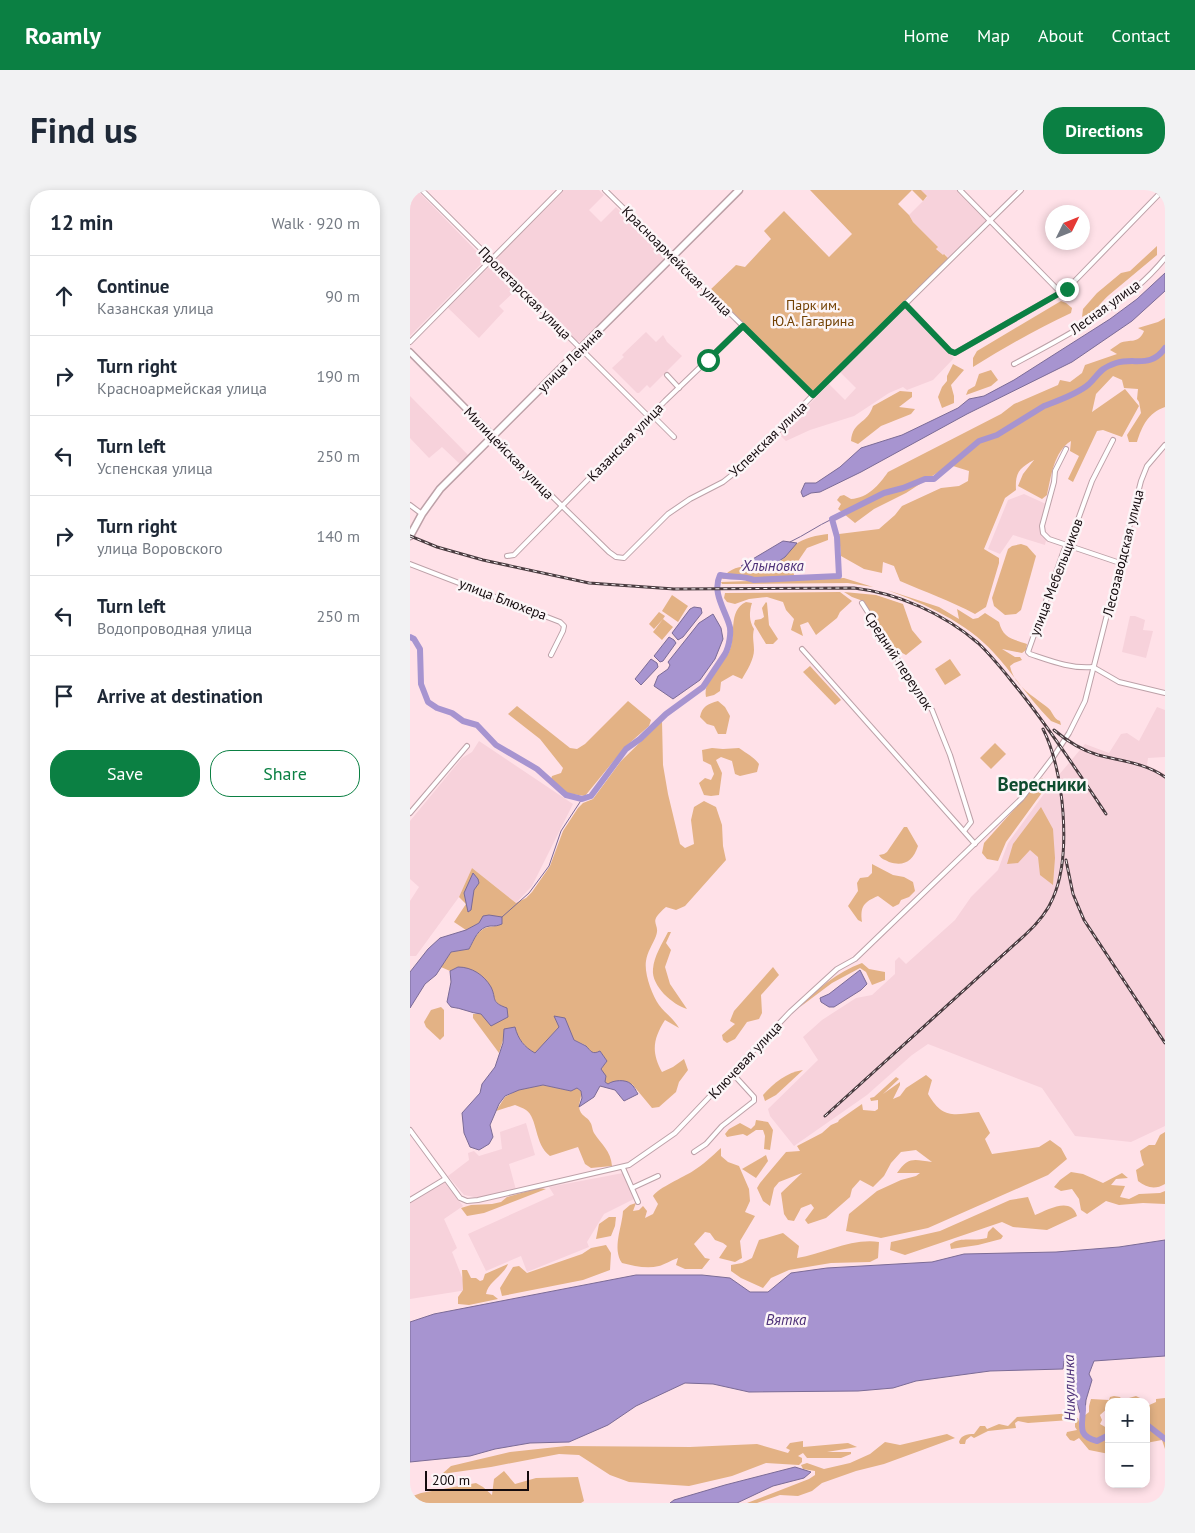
<!DOCTYPE html>
<html lang="en">
<head>
<meta charset="utf-8">
<style>
  :root { --surface:#fff; --page:#f2f2f3; --text:#1f2937; --muted:#747a83; --line:#e0e1e3; --accent:#0b8043 }
  body { margin:0; font-family:"PT Sans",sans-serif; background:var(--page); color:var(--text) }
  .controls { position:absolute; right:15px; bottom:15px; display:grid; overflow:hidden; border-radius:10px; box-shadow:0 2px 8px #0003 }
  .controls button { width:45px; height:45px; display:grid; place-items:center; padding:0; border:0; border-bottom:1px solid var(--line); background:var(--surface); color:var(--text); font:25px sans-serif }
  .compass { position:absolute; left:635px; top:15px; width:45px; height:45px; border-radius:50%; background:var(--surface); box-shadow:0 2px 8px #0003; rotate:47deg }
  .scale { position:absolute; left:15px; bottom:12px; width:104px; box-sizing:border-box; padding-left:5px; border:2px solid #140b0e; border-top:0; font-size:14px; line-height:18px; white-space:nowrap; color:#140b0e; -webkit-text-stroke:4px #fcf5f7; paint-order:stroke }
  .stop { position:absolute; width:15px; height:15px; margin:-11px; border:4px solid #0b8043; border-radius:50%; background:#fff }
  .stop.end { background:#0b8043; border-color:#fff; box-shadow:0 1px 5px #0008 }
  .list { margin:0; padding:0; list-style:none }
  h2 { display:flex; justify-content:space-between; align-items:center; height:65px; margin:0; padding:0 20px; font-size:21px }
  h2 small { font-size:16px; font-weight:400; color:var(--muted) }
  .list li { display:grid; grid-template-columns:32px 1fr auto; gap:15px; align-items:center; box-sizing:border-box; height:80px; padding:0 20px; border-top:1px solid var(--line) }
  .list b { display:block; font-size:19px; white-space:nowrap }
  .list p { margin:0; font-size:16px; white-space:nowrap; color:var(--muted) }
  .list em { font-size:16px; font-style:normal; color:var(--muted) }
  .actions { display:flex; gap:10px; padding:15px 20px }
  .actions a { flex:1; padding:11px 0; border:1px solid var(--accent); border-radius:20px; text-align:center; font-size:18px; color:var(--accent) }
  .actions .main { background:var(--accent); color:#fff }
  .icon { flex:none; width:28px; height:28px; fill:none; stroke:currentColor; stroke-width:2; stroke-linecap:round; stroke-linejoin:round }
  .map { position:relative; flex:none; width:755px; height:1313px; overflow:hidden; border-radius:20px }
  header { display:flex; align-items:center; gap:30px; box-sizing:border-box; height:70px; padding:0 25px; background:var(--accent); color:#fff }
  header strong { font-size:24px }
  nav { display:flex; gap:28px; margin-inline-start:auto; font-size:18px }
  .intro { display:flex; align-items:center; justify-content:space-between; box-sizing:border-box; height:120px; padding:0 30px }
  h1 { margin:0; font-size:35px }
  .button { padding:12px 22px; border-radius:20px; background:var(--accent); color:#fff; font-size:18px; font-weight:700 }
  main { display:flex; gap:30px; padding:0 30px }
  aside { flex:1; background:var(--surface); border-radius:20px; box-shadow:0 2px 8px #0003 }
  .map>svg:first-child { display:block }
  .built { fill:#f7d2db }
  .green { fill:#e3b285 }
  .water { fill:#a794d0; stroke:#7b6b96 }
  .lines { fill:none; stroke-linecap:round; stroke-linejoin:round }
  .stream { stroke:#7b6b96; stroke-width:1 }
  .river { stroke:#a794d0; stroke-width:6 }
  .minor-casing { stroke:#bda1a8; stroke-width:6 }
  .tertiary-casing { stroke:#bda1a8; stroke-width:8 }
  .primary-casing { stroke:#bda1a8; stroke-width:9 }
  .minor { stroke:#fff; stroke-width:4 }
  .tertiary { stroke:#fff; stroke-width:5 }
  .primary { stroke:#fff; stroke-width:6 }
  .rail-casing { stroke:#4a3c40; stroke-width:3 }
  .rail { stroke:#fcf5f7; stroke-width:1; stroke-dasharray:4; stroke-linecap:butt }
  .route { stroke:#0b8043; stroke-width:6 }
  .labels { text-anchor:middle; dominant-baseline:central; stroke-width:5; stroke-linejoin:round; paint-order:stroke }
  .street-label { font-size:14px; fill:#140b0e; stroke:#fcf5f7 }
  .park-label { font-size:14px; fill:#724103; stroke:#fcf5f7 }
  .water-label { font-size:15px; font-style:italic; fill:#4d3078; stroke:#fcf5f7 }
  .district-label { font-size:19px; font-weight:bold; fill:#0e4c2e; stroke:#fcf5f7 }
</style>
</head>
<body>
<header>
<strong>Roamly</strong>
<nav><a>Home</a><a>Map</a><a>About</a><a>Contact</a></nav>
</header>
<div class="intro"><h1>Find us</h1><a class="button">Directions</a></div>
<main>
<aside>
<h2>12 min<small>Walk · 920 m</small></h2>
<ul class="list">
<li><svg class="icon" aria-label="ahead" viewBox="0 0 24 24"><path d="M12 20V5M6 11l6-6 6 6"/></svg><div><b>Continue</b><p>Казанская улица</p></div><em>90 m</em></li>
<li><svg class="icon" aria-label="right" viewBox="0 0 24 24"><path d="M7 20v-9h11M14 6l5 5-5 5"/></svg><div><b>Turn right</b><p>Красноармейская улица</p></div><em>190 m</em></li>
<li><svg class="icon" aria-label="left" viewBox="0 0 24 24"><path d="M17 20v-9H6M10 6l-5 5 5 5"/></svg><div><b>Turn left</b><p>Успенская улица</p></div><em>250 m</em></li>
<li><svg class="icon" aria-label="right" viewBox="0 0 24 24"><path d="M7 20v-9h11M14 6l5 5-5 5"/></svg><div><b>Turn right</b><p>улица Воровского</p></div><em>140 m</em></li>
<li><svg class="icon" aria-label="left" viewBox="0 0 24 24"><path d="M17 20v-9H6M10 6l-5 5 5 5"/></svg><div><b>Turn left</b><p>Водопроводная улица</p></div><em>250 m</em></li>
<li><svg class="icon" aria-label="arrive" viewBox="0 0 24 24"><path d="M6 21V4h12l-3 4 3 4H6"/></svg><div><b>Arrive at destination</b></div></li>
</ul>
<div class="actions"><a class="main">Save</a><a>Share</a></div>
</aside>
<div class="map">
<svg width="755" height="1313" viewBox="0 0 755 1313">
  <rect width="100%" height="100%" fill="#ffe1e8"/>
  <g class="built">
    <path d="M0,0H7L75,70L0,146Z"/>
    <path d="M153,0H189L194,5L179,20L191,32L206,17L256,67L254,71L172,152L167,151L86,71L87,66Z"/>
    <path d="M511,0H548L576,28L577,32L539,69L535,64L533,66L526,58L527,56L503,32L499,25L517,7Z"/>
    <path d="M81,75L106,100L89,116L94,121L69,148L37,117Z"/>
    <path d="M494,118H496L544,168L523,190L497,200L493,197L479,203L444,226L400,240L376,251L370,245L419,194L435,210L446,198L430,182Z"/>
    <path d="M236,142L246,152L253,145L257,152L272,166L240,198L237,195L229,203H227L202,178L214,167L212,165Z"/>
    <path d="M0,206L58,265L50,274L32,257L19,268L0,248Z"/>
    <path d="M614,304L636,314L630,337L636,350L635,355L603,345L590,364L578,359L598,310Z"/>
    <path d="M720,426H725L735,430L733,440L743,441L736,468L712,462Z"/>
    <path d="M747,517L755,520V567L738,568L737,575L755,584V936L721,952L665,946L632,898L518,854L502,865L457,905L384,956L360,926L358,919L408,870L393,847L412,830L446,808L462,805L485,784V771L489,767L496,774L545,730L561,707L588,680L598,653L642,593L675,554L699,563L711,544L717,543L729,551Z"/>
    <path d="M69,551L163,614L122,696L106,713L62,678L49,707L6,766H0V711L9,697L0,689V631L52,568L62,562Z"/>
    <path d="M116,933L125,965L99,974L106,1000L69,1008L54,1005L38,986L59,970L58,963L64,961L69,966L92,959L90,942Z"/>
    <path d="M213,983L224,1009L194,1024L177,1052L179,1057L117,1082L111,1066L76,1081L58,1044L144,1005L139,997Z"/>
    <path d="M34,992L53,1016L34,1029L47,1058L42,1062L57,1100L0,1109V1013Z"/>
  </g>
  <g class="green">
    <path d="M400,0H511L517,6L513,11L502,0L488,14L499,25L503,32L528,57L526,59L533,65L534,64L539,69L406,201L402,202L298,102L326,75L335,77L361,49L354,41L374,21L419,67L442,44Z"/>
    <path d="M747,56V65C731,78 715,92 699,105C688,115 687,121 672,127L673,119L687,103L711,83L720,81Z"/>
    <path d="M651,111L656,113L662,118L661,123C627,139 595,157 563,177V168L567,161Z"/>
    <path d="M755,128V217C738,223 732,236 727,252H719L717,245L731,223L729,212L727,209L728,199L714,198L712,190L703,186L686,204L682,222L715,199L729,216L712,247L693,240L687,241L663,292L658,289L669,266L660,261L661,251C644,261 641,287 637,305L632,309L608,296L613,284L624,270C609,278 605,283 606,300L595,308L574,359L589,368V373L576,417L565,424C541,411 515,402 490,391L484,376L473,372L472,383L454,379L431,366L429,344L469,339L485,325L492,316L531,298L549,296L558,291L559,281L543,276L530,281L496,303L464,319L445,333L428,319L431,314L427,310L430,306L434,305L441,309C458,308 469,295 478,282L591,224L604,214L648,195L650,190L660,192L672,183L675,175L707,164L700,160C703,158 707,155 710,153C720,149 729,154 734,141L728,138L748,132Z"/>
    <path d="M543,174L554,180L541,195L544,206V213L532,218L528,207L532,197L537,191V186Z"/>
    <path d="M581,180L588,190L581,196L556,205L558,200L565,196L569,184Z"/>
    <path d="M490,201L502,202V207L489,217L505,219L501,224L471,236L448,254L441,251C443,230 457,235 463,216Z"/>
    <path d="M418,344V350L397,358L382,380L385,387L312,389C325,370 344,380 362,375C372,373 378,362 385,355C393,348 408,345 418,344Z"/>
    <path d="M611,354L617,356L626,366L611,420L606,424L595,425L584,416L582,408L598,359L602,356Z"/>
    <path d="M434,388L463,397L438,393L312,394L311,392Z"/>
    <path d="M477,400L529,417L549,429L547,419L563,429L568,428L575,423L589,432C593,448 602,449 617,454L616,460L612,463L592,459L605,467H610L612,470L604,473L600,476C604,496 623,506 637,517C643,521 643,529 650,531L651,535L641,531C620,510 604,485 584,463C556,432 515,414 477,400Z"/>
    <path d="M430,402L442,411L430,422L427,428L406,445L398,432L390,435L393,446L381,440L384,429L376,420L373,412L357,407L339,409L325,414L317,412L314,408L315,403Z"/>
    <path d="M434,402L466,405L493,414L502,440L512,452L496,465L483,458L453,411L442,407Z"/>
    <path d="M262,405L278,416L268,432L252,421Z"/>
    <path d="M336,412L342,413C339,422 339,431 344,439C342,447 344,452 344,460C344,469 337,481 332,489L323,485L311,492L310,501L304,505L296,507C293,489 312,476 319,462C327,445 317,421 336,412Z"/>
    <path d="M356,412L357,413L359,435L368,449L363,454H356L344,434L345,430L351,429L354,427L352,418Z"/>
    <path d="M249,422L255,426L253,429L263,437L252,450L243,442L253,429L244,439L239,434Z"/>
    <path d="M540,469L551,485L535,495L525,479Z"/>
    <path d="M400,476L431,510L425,515L393,482Z"/>
    <path d="M218,511L241,530L239,536L215,557L175,606L155,603L141,589L142,586L151,583L153,578L130,549L98,524L107,516L160,558L167,559L175,554Z"/>
    <path d="M308,511L315,517L320,526L316,544H308L304,536L297,534L290,527C292,516 298,514 308,511Z"/>
    <path d="M252,531L253,575L258,604L270,654L275,658L284,654L281,630L284,617L294,611L306,617L312,635L313,656L316,670L275,716L266,720L256,717C236,734 251,732 246,746C243,754 237,762 236,771C234,783 242,805 249,815C255,823 264,829 269,838L255,830C243,849 241,862 252,882L263,877L274,869L278,880L269,892L266,902L249,917L242,918L222,894H198L195,892L191,879L197,871L190,861L186,863H182L175,855L164,850L149,837L125,864L118,859L107,846L94,847L89,863L63,828V824H71L89,815L84,809L81,798L48,777L40,781L31,777L41,762L59,759C66,746 70,735 86,737L69,733L56,740L44,732L56,714L49,707L62,678L106,713L116,708L122,702L140,676L153,641L168,618L173,613L183,609L211,571Z"/>
    <path d="M585,553L596,564L581,579L570,568Z"/>
    <path d="M302,558L313,559L329,558C336,563 344,567 349,574L347,582L330,586L325,584L322,571L311,567L306,570L312,583L309,605L301,606L294,605L289,593L295,588L301,590L304,584L301,575L293,571L292,560Z"/>
    <path d="M632,588L639,593L596,652L588,671L577,669L572,663L574,653Z"/>
    <path d="M631,617L643,639L645,668L643,695L630,685L628,667L620,660L608,673L597,674L603,654Z"/>
    <path d="M494,637H497L508,656C503,671 494,677 479,672C474,669 472,670 469,665L474,664L477,662Z"/>
    <path d="M462,674L483,685L494,687L503,692L505,701L499,707L491,710L489,714L483,717L468,706C454,712 450,716 452,732L448,730L438,716L448,701L447,693L450,688L458,687L462,683Z"/>
    <path d="M258,742H261L256,753L261,760L255,777L260,794L277,819C263,815 241,796 243,779C244,766 252,754 258,742Z"/>
    <path d="M452,773L459,779L475,782V790L462,795L456,782L450,778L422,793L390,817C407,799 427,782 452,773Z"/>
    <path d="M363,777L369,785L351,805L352,823L349,829L337,832L325,849L317,853L313,850L312,845L325,834L320,831L324,821Z"/>
    <path d="M31,817L34,820V846L30,850L16,837L14,832L21,820Z"/>
    <path d="M393,880L366,905L355,911L353,905C364,893 377,882 393,880Z"/>
    <path d="M516,885L522,890L518,904C533,929 542,925 569,922L580,943L575,949L582,964L629,957L640,950L651,958L657,969L638,985L518,1038L471,1048L436,1041L439,1024L467,1001L491,990L506,986L510,983H487C499,966 504,970 522,972L506,960L491,962L481,973L474,986L463,997L450,990L442,999L440,1007L416,1028L398,1034L395,1030L404,1018L401,1014L391,1018L384,1031L378,1030L374,1024L371,1003L392,983L369,992L364,998L360,1016L353,1011L347,998L350,993L376,962L390,961L387,956L412,943L421,935L428,932L429,930L452,914L453,920L465,921L468,919V910L461,911L460,908L464,907L486,887L489,889L473,904L490,892V895L483,909L490,906L496,898Z"/>
    <path d="M133,895L161,901L166,898L171,901C172,907 169,912 169,917C170,926 178,927 180,932C182,934 182,939 184,943C191,954 201,961 202,976L181,978L175,974L168,957L140,966C124,954 128,928 116,920C113,918 108,916 105,915L86,921L95,907L108,900Z"/>
    <path d="M346,930L358,932L363,940L360,960L354,959L355,946L353,940H346L337,946L333,944L317,947L315,944L319,939L330,933L341,939L345,935Z"/>
    <path d="M755,942V994C745,1000 737,998 728,991L726,980L734,975L732,970L730,961L739,955H745L750,945Z"/>
    <path d="M311,958V966L318,972L329,976L339,999L340,1011L335,1022L345,1026L330,1051L332,1068L325,1072L309,1068L317,1056L313,1053L305,1050L300,1043L295,1042L284,1054L295,1068L300,1069L292,1079H275L266,1075L268,1068C261,1070 254,1075 249,1076C237,1079 224,1076 212,1073C202,1058 212,1038 213,1021L220,1015L226,1013L223,1021L229,1020L233,1016L237,1021L235,1028L243,1024L248,1014L243,1006C248,998 274,987 283,981C293,975 302,966 311,958Z"/>
    <path d="M356,965L358,971L346,988L332,979Z"/>
    <path d="M661,982L673,984L693,993L712,983L718,988L706,989L701,995L715,996L710,1007L719,1009L729,1004L750,1003L755,1001V1014L733,1013L709,1015L696,1011L677,1024L671,1020L669,1009L662,999L651,1001L644,997L650,990Z"/>
    <path d="M129,998L136,999L74,1023L57,1026L51,1018L61,1015L82,1014L91,1012L97,1007Z"/>
    <path d="M618,1007L625,1025C638,1020 661,1006 667,1026L637,1040L603,1037L592,1032L495,1065L480,1060L481,1052L530,1041L600,1010Z"/>
    <path d="M199,1027H206L205,1036L201,1046L186,1049L189,1034Z"/>
    <path d="M583,1037L593,1046L591,1049L568,1055L541,1059L540,1054C553,1046 562,1052 577,1048L578,1042Z"/>
    <path d="M373,1043L389,1056L387,1068C414,1064 441,1048 469,1052L468,1068L460,1072L421,1073L379,1080L361,1088L353,1098L331,1088L321,1081V1075L332,1073L342,1068L349,1050Z"/>
    <path d="M196,1055L201,1063L200,1080L173,1090L92,1106L90,1098L103,1077L109,1076L117,1083L172,1064L181,1058Z"/>
    <path d="M98,1074C93,1086 78,1092 76,1104L83,1105L88,1109L59,1115L48,1114V1107L53,1100L52,1080H57L61,1088H66L70,1091L73,1090L75,1084Z"/>
    <path d="M704,1206L710,1207L712,1210L726,1206L730,1208L717,1212H699V1217L690,1225L692,1230L690,1234L697,1238L699,1236V1264L679,1260L669,1248L664,1251L660,1250L656,1245L657,1242L667,1240L665,1237V1229L668,1228L670,1235L674,1236L675,1230L674,1226L679,1222V1216L681,1209L699,1210L700,1207Z"/>
    <path d="M755,1208V1259L752,1250L736,1253V1221L737,1216L746,1212V1209Z"/>
    <path d="M664,1223L665,1228L660,1230L618,1233L608,1231L605,1233L606,1238L578,1241L564,1248L561,1246L556,1250L555,1254H550L549,1252C551,1245 557,1244 564,1244L570,1236H575L577,1239L589,1234L598,1236L607,1227Z"/>
    <path d="M537,1244L545,1248L474,1274L446,1281L412,1293L402,1301L388,1306L370,1305L347,1313H337L399,1289L405,1285V1281L393,1279L391,1275L397,1273L414,1279L440,1273L460,1264L475,1252L490,1255Z"/>
    <path d="M393,1251V1257L438,1253L447,1257L417,1262H441V1264L431,1268H397L393,1263L388,1266L392,1268V1272L389,1275L356,1273L322,1286L279,1296L219,1292L200,1285L169,1265L149,1264L81,1277L32,1284L41,1276L100,1262L156,1256L280,1257L347,1254L378,1263L380,1260L376,1258L380,1253Z"/>
    <path d="M94,1281L105,1294L126,1288L168,1287L174,1311L171,1313H0V1307L11,1303L66,1293L73,1297L82,1305L84,1289Z"/>
  </g>
  <g class="water">
    <path d="M755,83V101L722,131L662,172L557,224L451,282L410,302L401,303L393,307L391,302L395,293H406L430,277L451,258L492,245L548,218L559,209L574,206L604,190L700,129L727,109Z"/>
    <path d="M373,351L387,353L375,367L363,375L331,376Z"/>
    <path d="M284,417L291,418L292,423L273,447L268,450L262,443L280,419Z"/>
    <path d="M303,424L311,438L313,449L305,469L290,490L263,509L244,496L248,486L258,479L260,475L258,472L289,433Z"/>
    <path d="M259,447L264,450L266,453L253,471L250,472L244,466Z"/>
    <path d="M241,469L247,473L248,477L231,495L225,489Z"/>
    <path d="M63,683L68,689L69,693L64,700L61,720L58,722L54,703Z"/>
    <path d="M79,725L92,727V734C87,736 86,736 80,736C68,737 64,750 59,759L41,762L26,785L15,794L0,818V782L18,759L30,748L56,740L69,733L73,726Z"/>
    <path d="M48,777C62,777 74,785 81,797C87,809 80,812 97,818L98,827L81,836L71,824C60,823 52,818 41,817L37,812L41,792L40,781Z"/>
    <path d="M450,780L457,794L451,800L424,817H419L411,812L410,808L419,804Z"/>
    <path d="M144,826L155,828L164,850C168,852 172,854 176,856C181,861 182,865 190,861L197,871L191,879L196,886L195,892L198,894C203,890 216,889 221,894C224,896 226,901 228,904L214,911L205,900L190,896L184,907L169,917L172,908L171,901L167,898L161,901L133,895L109,900L95,906L89,914L80,935L83,947L79,954L69,960L60,957L54,943L52,923L70,903L72,894L85,877L93,853L94,839L105,837C108,849 114,857 125,863L149,837Z"/>
    <path d="M755,1050V1166L684,1171L679,1184L682,1190L676,1210L675,1221L673,1224L670,1223L664,1203L666,1192L663,1179L654,1171L653,1179L580,1181L506,1191L483,1198L448,1201L339,1202L303,1194L275,1193L226,1216L198,1235L159,1252L120,1253L85,1259L60,1266L0,1272V1132L24,1124L226,1085H292L320,1088L340,1102H358L381,1083L417,1078L522,1072L554,1064L646,1062L709,1057Z"/>
    <path d="M385,1277L401,1282L394,1288L363,1296L327,1313H260L264,1310L315,1295Z"/>
  </g>
  <g class="lines">
    <g class="stream">
      <path d="M380,352C395,345 407,336 422,329"/>
      <path d="M92,727L119,703L139,676L151,641L172,609"/>
    </g>
    <g class="river">
      <path d="M0,447L4,449L10,459L11,494L18,512L27,518L42,523L53,531L67,535L86,555L127,579L156,605L172,609L181,606L216,559L230,549L256,524L293,497L315,464C319,457 322,441 319,434C314,418 302,402 310,385C322,388 334,385 344,390L429,386L427,347L422,329L474,303L493,298L515,289H524L569,251L587,245L634,216C647,211 668,204 679,194C690,183 689,179 706,173C725,167 740,179 755,158"/>
      <path d="M673,1217C673,1235 666,1246 687,1251L699,1245"/>
      <path d="M736,1234L755,1249"/>
    </g>
    <defs>
      <g id="minor">
        <path d="M12,0L240,228"/>
        <path d="M195,0L403,205"/>
        <path d="M550,0L651,103"/>
        <path d="M495,114L540,161L545,163L657,99L753,0"/>
        <path d="M0,152L150,0"/>
        <path d="M604,174C657,146 717,115 755,68"/>
        <path d="M257,185L269,198"/>
        <path d="M242,225L264,247"/>
        <path d="M83,246L96,261L199,362L206,367L214,368L258,324L280,309L313,292L337,273L403,205L611,0"/>
        <path d="M656,259L645,281L644,292L632,336L633,343L639,349L710,373"/>
        <path d="M0,315L12,324"/>
        <path d="M97,366L104,365L255,211L333,136"/>
        <path d="M0,374L150,432L154,436L153,441L141,465"/>
        <path d="M452,413L486,467L522,520L540,565L561,632L554,641"/>
        <path d="M392,459L565,654"/>
        <path d="M683,477C661,479 641,471 620,464L618,462L654,360L661,349L682,291L703,250"/>
        <path d="M683,477L709,492L755,503"/>
        <path d="M0,623L57,556"/>
        <path d="M0,940L50,1008L57,1011L68,1010L219,975L265,943L380,822L427,779L445,769L612,608L644,566L659,543L675,511L731,291L737,276L755,255"/>
        <path d="M284,962L296,954L312,936L344,911V907L323,884"/>
        <path d="M213,978L228,1012"/>
        <path d="M222,998L248,986"/>
        <path d="M0,1010L35,989"/>
      </g>
      <path id="tertiary" d="M0,162L83,246"/>
      <path id="primary" d="M0,346L12,324L30,299L329,0"/>
    </defs>
    <use href="#minor" class="minor-casing"/>
    <use href="#tertiary" class="tertiary-casing"/>
    <use href="#primary" class="primary-casing"/>
    <use href="#minor" class="minor"/>
    <use href="#tertiary" class="tertiary"/>
    <use href="#primary" class="primary"/>
    <defs>
      <g id="rail">
        <path d="M0,346L27,357L73,370L179,393L264,399L444,398C488,403 534,424 568,453C583,467 595,483 608,499C640,539 668,582 696,624"/>
        <path d="M644,540C657,551 671,560 688,565C711,571 735,573 755,587"/>
        <path d="M656,670L663,704L674,730L755,853"/>
        <path d="M415,926L615,745C627,734 637,723 643,708C662,665 654,580 633,539"/>
      </g>
    </defs>
    <use href="#rail" class="rail-casing"/>
    <use href="#rail" class="rail"/>
  </g>
  <g class="lines">
    <path class="route" d="M298,170L333,136L403,205L495,114L540,161L545,163L657,99"/>
  </g>
  <g class="labels">
    <g class="street-label">
      <text transform="translate(267 71) rotate(45)">Красноармейская улица</text>
      <text transform="translate(115 103) rotate(45)">Пролетарская улица</text>
      <text transform="translate(695 117) rotate(-36)">Лесная улица</text>
      <text transform="translate(160 170) rotate(-45)">улица Ленина</text>
      <text transform="translate(358 249) rotate(-44)">Успенская улица</text>
      <text transform="translate(215 252) rotate(-46)">Казанская улица</text>
      <text transform="translate(99 263) rotate(46)">Милицейская улица</text>
      <text transform="translate(713 363) rotate(-76)">Лесозаводская улица</text>
      <text transform="translate(646 387) rotate(-69)">улица Мебельщиков</text>
      <text transform="translate(93 409) rotate(21)">улица Блюхера</text>
      <text transform="translate(489 471) rotate(57)">Средний переулок</text>
      <text transform="translate(335 870) rotate(-47)">Ключевая улица</text>
    </g>
    <g class="park-label">
      <text x="403" y="115">Парк им.<tspan x="403" dy="16">Ю.А. Гагарина</tspan></text>
    </g>
    <g class="water-label">
      <text x="363" y="375">Хлыновка</text>
      <text x="376" y="1129">Вятка</text>
      <text transform="translate(659 1198) rotate(-91)">Никулинка</text>
    </g>
    <g class="district-label">
      <text x="632" y="594">Вересники</text>
    </g>
  </g>
</svg>
<div class="controls">
<button>+</button>
<button>−</button>
</div>
<svg class="compass" viewBox="-18 -18 36 36"><path d="M0-13l5 13h-10z" fill="#e53935"/><path d="M0 13l5-13h-10z" fill="#747a83"/></svg>
<div class="scale">200 m</div>
<div class="stop" style="left:298px;top:170px"></div>
<div class="stop end" style="left:657px;top:99px"></div>
</div>
</main>
</body>
</html>
